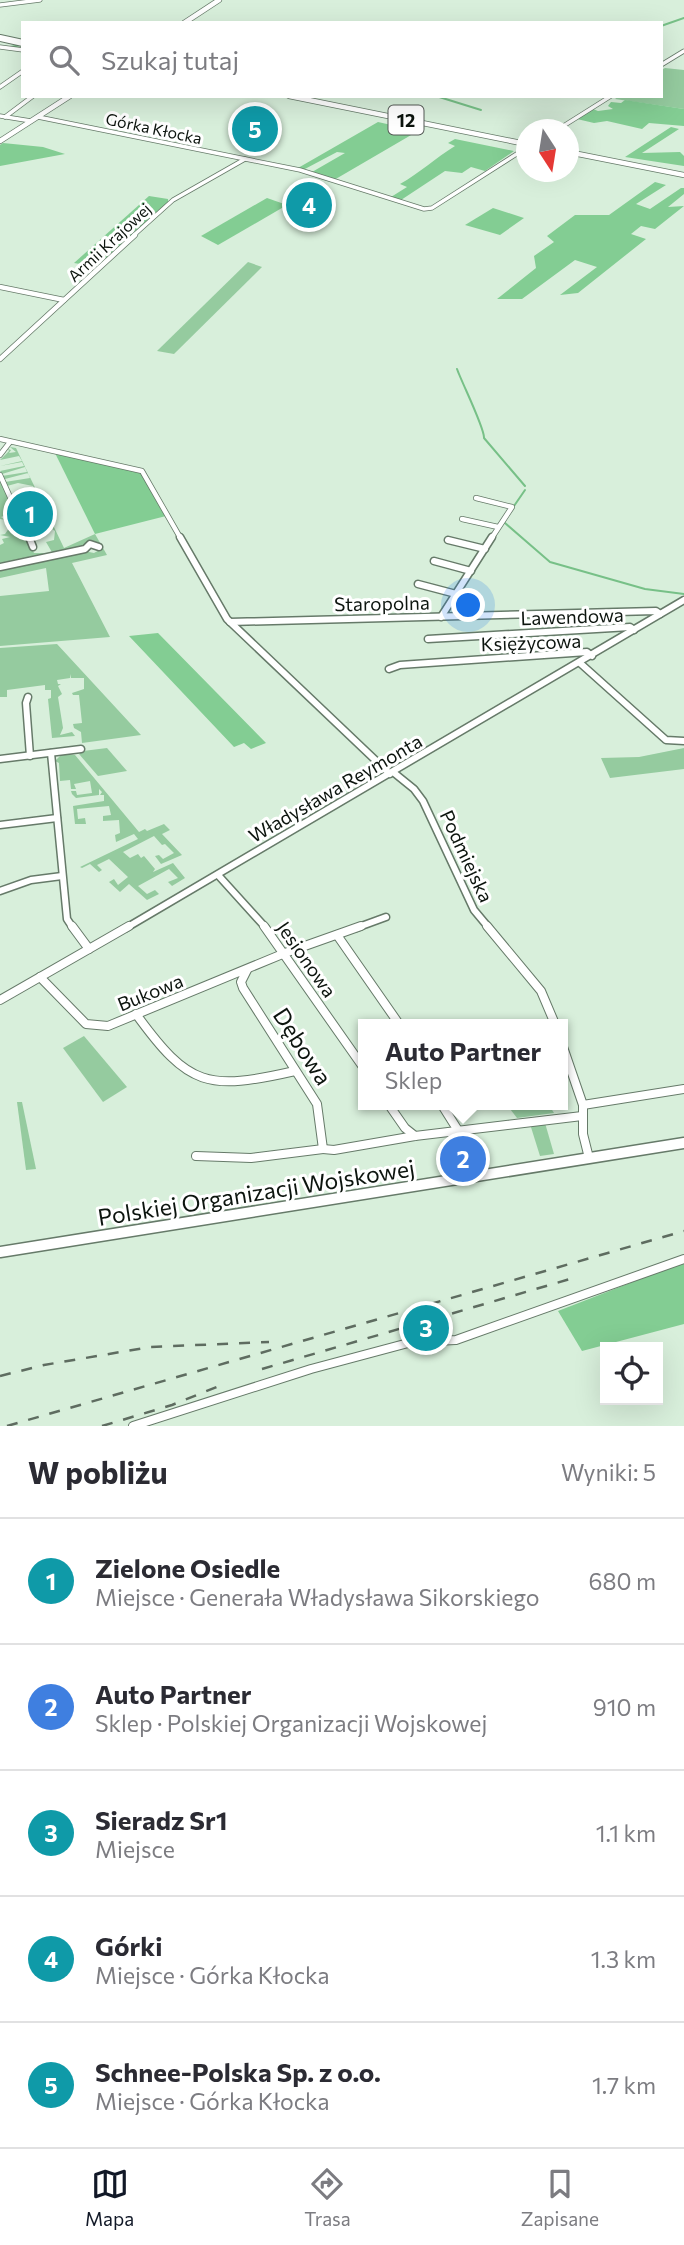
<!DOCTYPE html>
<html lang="pl">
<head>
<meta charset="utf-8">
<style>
  :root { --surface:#fff; --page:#f2f2f3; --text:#2b2b33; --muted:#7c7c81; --line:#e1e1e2; --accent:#111827 }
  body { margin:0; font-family:Commissioner,sans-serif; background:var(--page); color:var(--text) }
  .controls { position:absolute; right:21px; bottom:21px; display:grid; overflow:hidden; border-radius:0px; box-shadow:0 7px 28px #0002 }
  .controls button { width:63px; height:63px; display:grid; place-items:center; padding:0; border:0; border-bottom:2px solid var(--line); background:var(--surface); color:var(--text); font:35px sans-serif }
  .compass { position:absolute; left:516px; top:119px; width:63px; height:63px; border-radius:50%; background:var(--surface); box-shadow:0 7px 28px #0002; rotate:168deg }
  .you { position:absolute; left:469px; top:606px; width:24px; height:24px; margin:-18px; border:5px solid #fff; border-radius:50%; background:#1a73e8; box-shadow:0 0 0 10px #1a73e833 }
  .badge { display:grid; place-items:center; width:46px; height:46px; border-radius:50%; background:var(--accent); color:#fff; font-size:23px; font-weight:700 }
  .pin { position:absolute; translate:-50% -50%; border:4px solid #fff; box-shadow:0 2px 7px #0006 }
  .popup { position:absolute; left:358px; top:1019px; width:210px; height:91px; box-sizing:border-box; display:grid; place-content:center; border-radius:0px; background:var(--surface); filter:drop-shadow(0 2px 5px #0005); font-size:23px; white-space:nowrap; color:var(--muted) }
  .popup b { font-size:26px; color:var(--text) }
  .popup::after { content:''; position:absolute; left:50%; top:100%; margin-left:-14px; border:14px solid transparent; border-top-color:var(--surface) }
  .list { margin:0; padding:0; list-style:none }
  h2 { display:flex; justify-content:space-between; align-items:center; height:91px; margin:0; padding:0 28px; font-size:30px }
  h2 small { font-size:23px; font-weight:400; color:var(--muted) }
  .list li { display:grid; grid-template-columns:46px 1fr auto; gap:21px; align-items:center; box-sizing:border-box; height:126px; padding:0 28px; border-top:2px solid var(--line) }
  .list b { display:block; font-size:26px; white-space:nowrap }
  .list p { margin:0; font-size:23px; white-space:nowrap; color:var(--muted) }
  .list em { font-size:23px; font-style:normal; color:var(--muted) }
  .icon { flex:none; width:38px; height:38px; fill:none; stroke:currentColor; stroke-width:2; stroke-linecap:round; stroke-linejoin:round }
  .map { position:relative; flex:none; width:684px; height:1426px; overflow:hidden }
  .search { position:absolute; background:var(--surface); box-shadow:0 7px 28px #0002; left:21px; right:21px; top:21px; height:77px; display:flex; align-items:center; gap:18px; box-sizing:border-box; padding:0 24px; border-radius:0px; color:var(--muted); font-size:26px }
  .sheet { height:721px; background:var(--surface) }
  nav { display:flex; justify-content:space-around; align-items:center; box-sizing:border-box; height:98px; border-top:2px solid var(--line); background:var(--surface); font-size:19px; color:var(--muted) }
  nav a { display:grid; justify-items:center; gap:4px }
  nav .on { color:var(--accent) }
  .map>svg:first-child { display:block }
  .green { fill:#95cb9f }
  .forest { fill:#83cd93 }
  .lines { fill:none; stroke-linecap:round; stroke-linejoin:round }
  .stream { stroke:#77c087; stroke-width:2 }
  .minor-far3-casing { stroke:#667a69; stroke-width:5 }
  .minor-far2-casing { stroke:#667a69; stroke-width:6 }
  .minor-far1-casing { stroke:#667a69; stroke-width:9 }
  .minor-casing { stroke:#667a69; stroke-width:10 }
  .major-far1-casing { stroke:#667a69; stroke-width:6 }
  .major-casing { stroke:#667a69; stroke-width:13 }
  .highway-casing { stroke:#667a69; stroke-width:8 }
  .minor-far3 { stroke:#fff; stroke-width:3.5 }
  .minor-far2 { stroke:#fff; stroke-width:4.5 }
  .minor-far1 { stroke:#fff; stroke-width:6 }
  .minor { stroke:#fff; stroke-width:8 }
  .major-far1 { stroke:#fff; stroke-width:4.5 }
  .major { stroke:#fff; stroke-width:10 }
  .highway { stroke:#fff; stroke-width:6 }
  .rail { stroke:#5e6c60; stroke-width:2.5; stroke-dasharray:11 11; stroke-linecap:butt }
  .labels { text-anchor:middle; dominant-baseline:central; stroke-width:6; stroke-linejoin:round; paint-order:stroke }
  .far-street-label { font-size:16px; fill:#0c140e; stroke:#fff }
  .shield { fill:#fff; stroke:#555a56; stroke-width:2 }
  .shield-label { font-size:18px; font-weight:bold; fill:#0c140e }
  .street-label { font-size:19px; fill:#0c140e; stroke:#fff }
  .near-street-label { font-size:23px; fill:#0c140e; stroke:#fff }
</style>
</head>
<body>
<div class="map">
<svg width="684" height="1426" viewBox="0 0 684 1426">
  <rect width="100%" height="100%" fill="#d8efdb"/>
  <g class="green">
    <path d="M665,68L684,70V109L615,99L619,96H661V70Z"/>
    <path d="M248,262L262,267L174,354L157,351Z"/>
    <path d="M10,447L16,448L64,548L95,534L107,555L72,563L110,637L0,646V596L49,591L46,568L0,578V568L84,551L94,553L101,549L100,545L53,554L46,542L54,540L55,531L45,524L39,514L41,508L33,504L32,497L35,490L33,486L18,483L7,486L5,482L30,478L28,473L5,479L2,476L27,472L25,467L2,474L0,471L24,466L22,462L0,466L22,461L19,456L0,460L9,451L8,449L11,450L9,453L16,452Z"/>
    <path d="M0,481L34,553H47L0,563V545L4,543L2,539L10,537L0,535L5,534L14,521L7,511L6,515L1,517L5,520L0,519Z"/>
    <path d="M57,644L141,735L82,743L81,732L74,728L73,724L82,723L79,695H73L72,693L84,689V678H71V674L70,678L57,680L58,684H61L58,686L62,694L58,697L63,728L60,735L72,732L75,736L52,738L48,699L51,698V690H45V685L7,690V697H0V648Z"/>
    <path d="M107,748L127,771L98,776L79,754L83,751Z"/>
    <path d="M684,748V769L610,778L601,758L639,757Z"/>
    <path d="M63,753L75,755L139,832L145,829L147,831L164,824L170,830L162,834L182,855L161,864L155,856L159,855L163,859L174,853L165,844L162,845L154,836L123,852L130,858L138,854L141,858L144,856L155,869L153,872L173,863L185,878L172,886L168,882L178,878L169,869L138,886L147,894L155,890L159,894L147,900L129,884L120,892L109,882L114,879L118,885L128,877L109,859L97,865L102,870L99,872L90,864L82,868L80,867L138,839L134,834L116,842L115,835L120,833L119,820L103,821V816L111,815L109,806L77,809L78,819L85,818L86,824H75L73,806L104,801V795H100L102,792L99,789V795L76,798L72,794L71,791H76L77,795L92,793L90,781L74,784L76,789H71L70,780L60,781L59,763L55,761Z"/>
    <path d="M84,1036L127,1087L103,1102L63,1048Z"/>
    <path d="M17,1102H22L36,1169L26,1170Z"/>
    <path d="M507,1105H549L554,1113L517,1118Z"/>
    <path d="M545,1123L554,1154L540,1156L530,1124Z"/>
  </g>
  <g class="forest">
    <path d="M625,100L684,109V126L649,123L642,129L607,121L594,123L577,119L593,109L598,111L613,109L608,106L611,102L621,103Z"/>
    <path d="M378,122L418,131L334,180L312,172L345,153L337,152L303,170L298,168Z"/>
    <path d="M671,127L679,129L642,153L680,152L684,156V166L625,157Z"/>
    <path d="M455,139L514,151L485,171L471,167L462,173L445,171L401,200L391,197L407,187L400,184C420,173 435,158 455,146L448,143Z"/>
    <path d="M3,143L43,147L65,154L0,166V145Z"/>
    <path d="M655,182L666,185L636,204L650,209L681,188H684V194L668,207L684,206L655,229L641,226L631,234L646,239L578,293L560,295L597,267L575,260L522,299H497L536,268L534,256L554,242L547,236L575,215H609Z"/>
    <path d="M149,196L168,199V202L97,267L74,263Z"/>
    <path d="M267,198L287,205L218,245L201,236Z"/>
    <path d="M493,208L524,218L500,235L465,225Z"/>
    <path d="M54,451L141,472L166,516L95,534Z"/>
    <path d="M158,633L266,743L251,749L244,743L234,747L129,636Z"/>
    <path d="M684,1262V1324L582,1351L558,1311Z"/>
  </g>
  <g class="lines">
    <g class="stream">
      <path d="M661,26L684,18"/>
      <path d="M10,47L22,45"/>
      <path d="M436,96L481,110"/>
      <path d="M457,369C462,383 485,429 484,438L525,486"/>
      <path d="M514,506L525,490"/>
      <path d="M505,523L550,562L645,589L684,594"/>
    </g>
    <defs>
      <g id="minor-far3">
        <path d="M0,5L40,0"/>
        <path d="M0,47L23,50"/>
        <path d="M661,65L684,51"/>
        <path d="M0,87L23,71"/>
        <path d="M0,116L31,121"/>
        <path d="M5,117L33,96"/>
        <path d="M38,117L300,170L424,209L432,208L526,148"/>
        <path d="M557,130L611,96"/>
        <path d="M133,236L173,200L245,159"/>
      </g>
      <g id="minor-far2">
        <path d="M0,287L64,300"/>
        <path d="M0,359L135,235"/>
        <path d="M0,439L142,471L181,539"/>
        <path d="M0,455L10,442"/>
        <path d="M0,475L29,539"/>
        <path d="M476,498L512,507L491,539"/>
        <path d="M462,519L498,527"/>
      </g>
      <g id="minor-far1">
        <path d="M29,537L33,547"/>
        <path d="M180,537L227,619L390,774"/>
        <path d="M448,540L485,549"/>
        <path d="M434,561L471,571"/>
        <path d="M0,567L85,549L90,544L99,547"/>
        <path d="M418,584L456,594"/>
        <path d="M441,617L492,537"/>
        <path d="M230,622L656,611L660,614"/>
        <path d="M428,639L630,627L634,630"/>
        <path d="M580,663L666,740L684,741"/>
        <path d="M389,669L400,665L587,652L592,656"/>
        <path d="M28,697L26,703L30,756"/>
        <path d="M51,753L67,919L73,928"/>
        <path d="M0,759L81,749"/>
        <path d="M393,772L414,789L423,801L474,910L489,928"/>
        <path d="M0,825L57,818"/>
        <path d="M218,875L266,928"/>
        <path d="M0,891L31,880L62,876"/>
        <path d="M126,928L684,600"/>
        <path d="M356,928L386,917"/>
      </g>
      <g id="minor">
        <path d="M72,926L89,949"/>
        <path d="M264,926L363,1067"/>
        <path d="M487,926L541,991L555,1024"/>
        <path d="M337,935L399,1024"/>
        <path d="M40,977L86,1024L108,1026L285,953L361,926"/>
        <path d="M0,1000L129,926"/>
        <path d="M136,1014C189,1087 207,1091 295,1071"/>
        <path d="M563,1047L583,1105V1134L589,1158"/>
        <path d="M389,1105L405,1128L415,1136"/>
        <path d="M442,1105L459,1132"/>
        <path d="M583,1105L684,1089"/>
        <path d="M323,1149L334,1150L415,1136L582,1116"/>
        <path d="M196,1156L251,1158L323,1149L317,1104L243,988L241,982L247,970"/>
        <path d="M133,1426L311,1369L412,1342L456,1340L684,1259"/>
      </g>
      <g id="major-far1">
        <path d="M184,23L219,0"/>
        <path d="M289,96L526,144"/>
        <path d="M0,141L70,96"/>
        <path d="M568,152L684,175"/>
      </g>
      <path id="major" d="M0,1252L684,1143"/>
      <path id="highway" d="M0,38L23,43"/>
    </defs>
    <use href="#minor-far3" class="minor-far3-casing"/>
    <use href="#minor-far2" class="minor-far2-casing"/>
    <use href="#minor-far1" class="minor-far1-casing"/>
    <use href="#minor" class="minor-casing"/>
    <use href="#major-far1" class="major-far1-casing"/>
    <use href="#major" class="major-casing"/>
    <use href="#highway" class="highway-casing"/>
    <use href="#minor-far3" class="minor-far3"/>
    <use href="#minor-far2" class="minor-far2"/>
    <use href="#minor-far1" class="minor-far1"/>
    <use href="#minor" class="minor"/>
    <use href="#major-far1" class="major-far1"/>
    <use href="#major" class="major"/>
    <use href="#highway" class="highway"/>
    <g class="rail">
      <path d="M262,1369L577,1277"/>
      <path d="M0,1376L44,1365L150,1347L269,1342"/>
      <path d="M7,1426L684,1231"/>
      <path d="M102,1426L172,1405L224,1384"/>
    </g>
  </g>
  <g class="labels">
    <g class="far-street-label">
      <text transform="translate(154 128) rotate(12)">Górka Kłocka</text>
      <text transform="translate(109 242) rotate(-43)">Armii Krajowej</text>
    </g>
    <rect class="shield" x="388.5" y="105.5" width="35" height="29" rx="5"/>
    <g class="shield-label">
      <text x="406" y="120">12</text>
    </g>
    <g class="street-label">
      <text transform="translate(382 603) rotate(-1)">Staropolna</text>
      <text transform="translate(572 616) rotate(-2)">Lawendowa</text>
      <text transform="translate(531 642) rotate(-2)">Księżycowa</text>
      <text transform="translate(335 788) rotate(-30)">Władysława Reymonta</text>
      <text transform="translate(467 856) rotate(65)">Podmiejska</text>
      <text transform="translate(307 959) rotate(55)">Jesionowa</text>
      <text transform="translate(150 992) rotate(-22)">Bukowa</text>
    </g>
    <g class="near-street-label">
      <text transform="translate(303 1046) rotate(57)">Dębowa</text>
      <text transform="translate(256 1192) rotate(-9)">Polskiej Organizacji Wojskowej</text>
    </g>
  </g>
</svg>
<div class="controls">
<button><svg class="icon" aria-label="locate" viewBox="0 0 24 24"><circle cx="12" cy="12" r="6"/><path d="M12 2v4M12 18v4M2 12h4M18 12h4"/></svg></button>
</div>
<svg class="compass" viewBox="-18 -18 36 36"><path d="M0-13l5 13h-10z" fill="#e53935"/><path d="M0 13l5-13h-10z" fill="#7c7c81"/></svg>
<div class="you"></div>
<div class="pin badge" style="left:30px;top:514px;background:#0f9aa8">1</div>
<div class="pin badge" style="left:463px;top:1159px;background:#3f7fe0">2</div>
<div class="popup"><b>Auto Partner</b>Sklep</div>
<div class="pin badge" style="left:426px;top:1328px;background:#0f9aa8">3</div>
<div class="pin badge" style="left:309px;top:205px;background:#0f9aa8">4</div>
<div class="pin badge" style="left:255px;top:129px;background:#0f9aa8">5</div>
<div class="search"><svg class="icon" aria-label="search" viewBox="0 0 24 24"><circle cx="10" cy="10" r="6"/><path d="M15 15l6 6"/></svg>Szukaj tutaj</div>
</div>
<section class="sheet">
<h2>W pobliżu<small>Wyniki: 5</small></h2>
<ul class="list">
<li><span class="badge" style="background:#0f9aa8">1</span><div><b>Zielone Osiedle</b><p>Miejsce · Generała Władysława Sikorskiego</p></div><em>680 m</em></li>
<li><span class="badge" style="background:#3f7fe0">2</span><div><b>Auto Partner</b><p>Sklep · Polskiej Organizacji Wojskowej</p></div><em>910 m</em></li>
<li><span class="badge" style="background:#0f9aa8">3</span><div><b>Sieradz Sr1</b><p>Miejsce</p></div><em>1.1 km</em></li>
<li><span class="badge" style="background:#0f9aa8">4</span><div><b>Górki</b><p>Miejsce · Górka Kłocka</p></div><em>1.3 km</em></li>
<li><span class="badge" style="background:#0f9aa8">5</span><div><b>Schnee-Polska Sp. z o.o.</b><p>Miejsce · Górka Kłocka</p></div><em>1.7 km</em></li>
</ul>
</section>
<nav>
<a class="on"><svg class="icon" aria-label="map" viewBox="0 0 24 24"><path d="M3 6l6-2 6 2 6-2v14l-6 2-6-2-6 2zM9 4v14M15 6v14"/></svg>Mapa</a>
<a><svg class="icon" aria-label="directions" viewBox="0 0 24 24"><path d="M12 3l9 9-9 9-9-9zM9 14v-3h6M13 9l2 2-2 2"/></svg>Trasa</a>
<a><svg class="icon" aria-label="saved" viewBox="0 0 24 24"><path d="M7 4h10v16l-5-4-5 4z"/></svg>Zapisane</a>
</nav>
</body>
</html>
